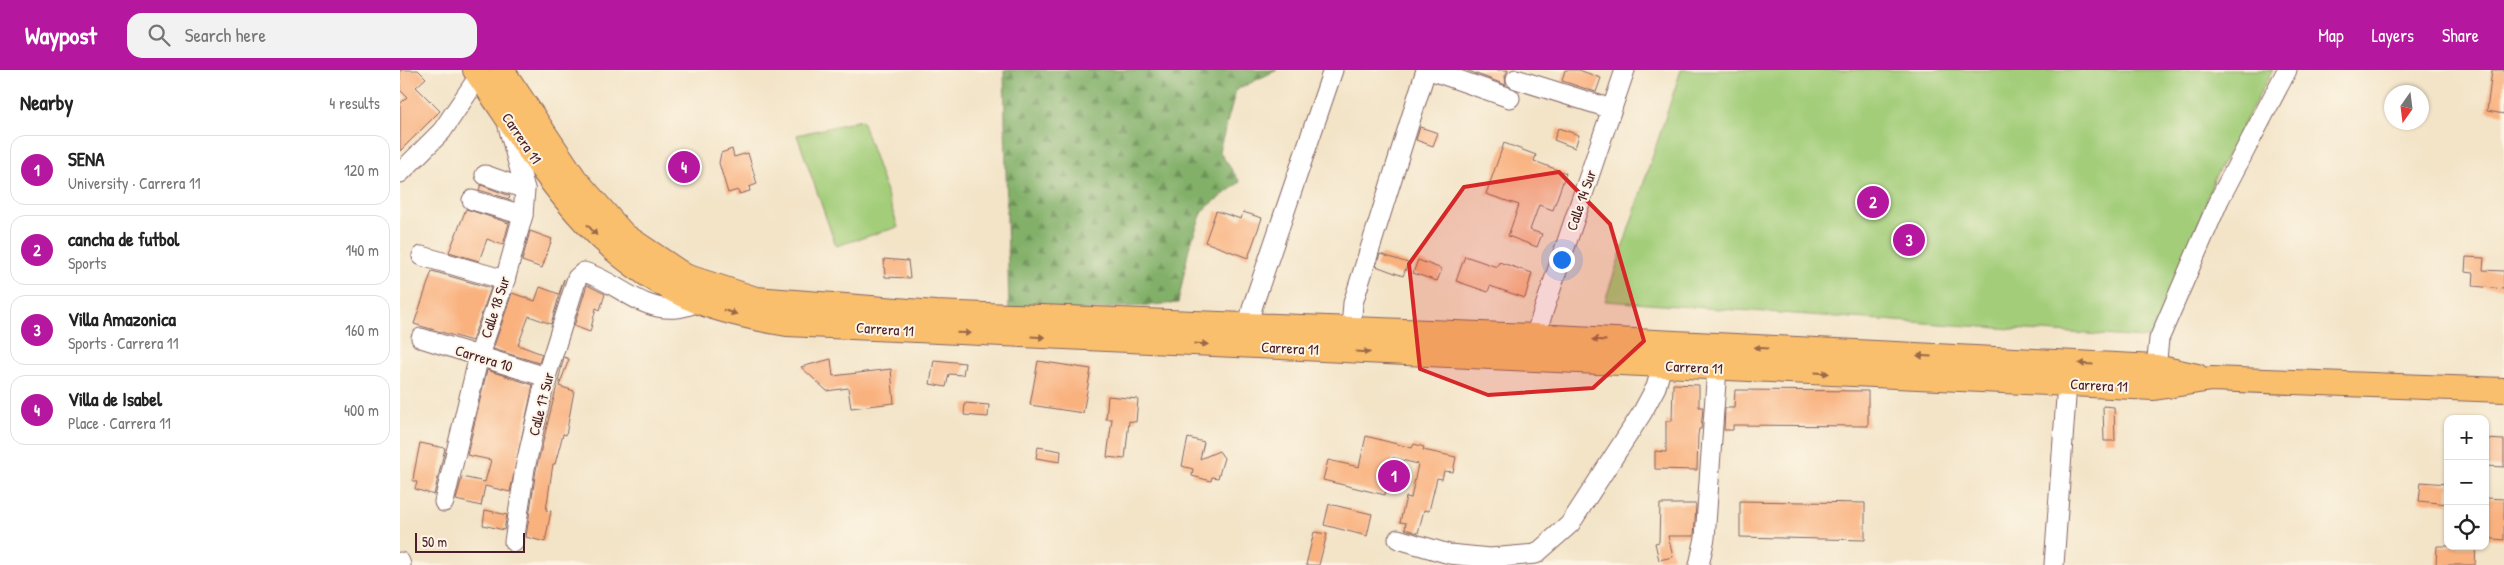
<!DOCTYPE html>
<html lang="en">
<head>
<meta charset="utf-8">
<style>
  :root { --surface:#fff; --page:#f2f2f2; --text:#222; --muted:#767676; --line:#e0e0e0; --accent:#b5179e }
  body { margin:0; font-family:"Patrick Hand",sans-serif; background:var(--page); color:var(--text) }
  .controls { position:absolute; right:15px; bottom:15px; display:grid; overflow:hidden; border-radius:10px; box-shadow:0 1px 4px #0004 }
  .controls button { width:45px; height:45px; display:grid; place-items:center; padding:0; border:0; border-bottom:1px solid var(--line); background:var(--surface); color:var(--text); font:25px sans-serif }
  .compass { position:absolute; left:1984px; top:15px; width:45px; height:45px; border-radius:50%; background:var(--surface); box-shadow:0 1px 4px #0004; rotate:194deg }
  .scale { position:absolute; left:15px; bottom:12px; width:110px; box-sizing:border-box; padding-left:5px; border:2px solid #4a1f2b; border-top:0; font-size:14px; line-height:18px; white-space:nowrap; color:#4a1f2b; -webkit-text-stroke:4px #fcf5e5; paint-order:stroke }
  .you { position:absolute; left:1161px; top:189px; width:18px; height:18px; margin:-12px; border:4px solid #fff; border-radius:50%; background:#1a73e8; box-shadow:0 0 0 8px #1a73e833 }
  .badge { display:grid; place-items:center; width:32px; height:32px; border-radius:50%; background:var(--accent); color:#fff; font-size:16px; font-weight:700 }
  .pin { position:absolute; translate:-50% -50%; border:2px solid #fff; box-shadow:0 1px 5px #0006 }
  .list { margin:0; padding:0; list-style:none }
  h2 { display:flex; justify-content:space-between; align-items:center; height:65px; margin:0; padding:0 20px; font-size:21px }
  h2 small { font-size:16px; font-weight:400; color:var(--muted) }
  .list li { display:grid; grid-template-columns:32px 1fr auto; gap:15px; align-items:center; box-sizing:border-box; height:70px; margin:0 10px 10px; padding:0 10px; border:1px solid var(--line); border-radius:15px }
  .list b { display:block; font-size:19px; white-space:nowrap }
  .list p { margin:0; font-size:16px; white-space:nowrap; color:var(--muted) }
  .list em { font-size:16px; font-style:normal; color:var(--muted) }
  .icon { flex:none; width:28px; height:28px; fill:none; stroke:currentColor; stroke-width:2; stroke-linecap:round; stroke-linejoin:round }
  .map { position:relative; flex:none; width:2104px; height:495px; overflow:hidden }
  header { display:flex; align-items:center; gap:30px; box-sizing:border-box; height:70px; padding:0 25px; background:var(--accent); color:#fff }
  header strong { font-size:24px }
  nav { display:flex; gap:28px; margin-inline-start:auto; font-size:18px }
  .search { width:350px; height:45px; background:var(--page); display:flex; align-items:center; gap:12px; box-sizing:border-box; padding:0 18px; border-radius:15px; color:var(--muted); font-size:19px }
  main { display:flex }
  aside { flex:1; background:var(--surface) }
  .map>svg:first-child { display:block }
  .grass { fill:#a3cd79; stroke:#767652 }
  .forest { fill:url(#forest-firs); stroke:#66684a }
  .building { fill:#f9b17e }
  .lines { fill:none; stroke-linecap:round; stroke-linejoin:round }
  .minor-casing { stroke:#856462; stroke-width:21 }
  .major-casing { stroke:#856462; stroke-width:26 }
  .minor { stroke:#fff; stroke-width:19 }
  .major { stroke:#f9bf6d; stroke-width:24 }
  .oneway { fill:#996749 }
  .marked { fill:#d62828; fill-opacity:0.2; stroke:#d62828; stroke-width:4; stroke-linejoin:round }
  .labels { text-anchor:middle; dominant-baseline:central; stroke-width:4; stroke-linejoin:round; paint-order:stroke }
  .street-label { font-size:15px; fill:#4a1f2b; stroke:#fcf5e5 }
</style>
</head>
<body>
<header>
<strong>Waypost</strong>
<div class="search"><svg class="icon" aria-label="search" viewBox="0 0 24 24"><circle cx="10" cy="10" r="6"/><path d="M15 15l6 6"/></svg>Search here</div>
<nav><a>Map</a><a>Layers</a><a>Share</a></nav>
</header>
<main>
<aside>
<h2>Nearby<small>4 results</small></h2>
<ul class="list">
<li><span class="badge">1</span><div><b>SENA</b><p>University · Carrera 11</p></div><em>120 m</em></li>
<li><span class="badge">2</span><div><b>cancha de futbol</b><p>Sports</p></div><em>140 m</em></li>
<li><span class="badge">3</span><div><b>Villa Amazonica</b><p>Sports · Carrera 11</p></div><em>160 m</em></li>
<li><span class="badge">4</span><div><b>Villa de Isabel</b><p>Place · Carrera 11</p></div><em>400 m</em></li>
</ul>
</aside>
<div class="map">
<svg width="2104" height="495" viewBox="0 0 2104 495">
  <defs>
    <pattern id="forest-firs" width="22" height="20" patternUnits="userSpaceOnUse" patternTransform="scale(1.25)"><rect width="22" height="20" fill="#82b069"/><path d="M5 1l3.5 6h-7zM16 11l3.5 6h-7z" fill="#6c8f57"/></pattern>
  </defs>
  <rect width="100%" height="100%" fill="#fcf5e5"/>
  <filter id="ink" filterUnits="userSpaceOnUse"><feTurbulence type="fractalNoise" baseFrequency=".02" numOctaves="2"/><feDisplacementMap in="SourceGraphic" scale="10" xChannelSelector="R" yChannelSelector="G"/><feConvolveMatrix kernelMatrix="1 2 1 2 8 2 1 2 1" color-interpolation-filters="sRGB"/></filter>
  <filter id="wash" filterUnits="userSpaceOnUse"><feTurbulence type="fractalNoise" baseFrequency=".0096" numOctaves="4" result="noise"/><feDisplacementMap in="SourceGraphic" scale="20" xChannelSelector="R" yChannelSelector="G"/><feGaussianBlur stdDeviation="1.12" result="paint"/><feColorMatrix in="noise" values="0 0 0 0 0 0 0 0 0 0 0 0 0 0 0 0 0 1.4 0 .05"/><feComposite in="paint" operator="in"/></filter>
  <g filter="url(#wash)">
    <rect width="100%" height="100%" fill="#f3e4c8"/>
    <g class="grass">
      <path d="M1281,0H1873L1814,109L1759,269L1205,231Z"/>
      <path d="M462,50L498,157L436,176L397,65Z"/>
    </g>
    <path class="forest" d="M604,0H877L836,20L819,81L840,112L803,140L789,178L778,233L609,246Z"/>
    <g id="blocks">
      <g class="building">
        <path d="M0,0H18L26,8L16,17L40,41L0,81V34L7,27L0,20Z"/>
        <path d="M1066,0H1108L1105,6L1106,15Z"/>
        <path d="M1165,0H1179L1201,8L1196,22L1162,11Z"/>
        <path d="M2092,0H2104V44L2087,41Z"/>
        <path d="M1020,57L1038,63L1033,76L1016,70Z"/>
        <path d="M1158,58L1179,65L1175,78L1154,70Z"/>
        <path d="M1104,73L1136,85L1134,91L1166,103L1153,140L1139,135L1130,160L1142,164L1137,177L1108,166L1119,135L1086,124Z"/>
        <path d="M332,79L334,87L348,83L357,114L349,117L350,121L339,124L338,120L328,123L319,93L321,83Z"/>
        <path d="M81,115L110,126L109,129L79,120Z"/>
        <path d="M66,139L109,153L103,175L87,169L79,191L49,182Z"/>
        <path d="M816,141L841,149L843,142L862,148L848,188L805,172Z"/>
        <path d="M130,161L152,169L142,198L122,191Z"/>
        <path d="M980,184L1008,193L1003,206L976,196Z"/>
        <path d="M1065,186L1097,197L1099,192L1132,203L1125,228L1090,216L1088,222L1056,211Z"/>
        <path d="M2066,187L2084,188L2083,200L2104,201V219L2073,216L2074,203L2065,202Z"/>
        <path d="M484,189L508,191L510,208L485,207Z"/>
        <path d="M1018,190L1042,199L1037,211L1013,203Z"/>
        <path d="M32,201L91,218L72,271L14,254Z"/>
        <path d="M164,209L151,254L129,246L118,275L142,284L139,293L93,279L112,223L135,231L140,217L159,224Z"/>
        <path d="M187,215L205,224L200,240L196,238L190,262L174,256Z"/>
        <path d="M164,287L169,289L159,316L174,321L166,365L163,364L155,394H153L146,440L151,441L145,472L126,467L136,400Z"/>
        <path d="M431,289L433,306L491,299L494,333L451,338L448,318L427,321L401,297Z"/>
        <path d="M534,290L565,293L563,305L549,304L546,317L530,314Z"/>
        <path d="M638,291L691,299L683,343L630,335Z"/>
        <path d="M87,300L133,315L110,422L85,416L81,436L56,430L62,407L85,412L91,390L67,385Z"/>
        <path d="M1273,314L1299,315V337H1303L1301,359H1299L1298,365L1297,400L1255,399V381L1266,382V351H1272Z"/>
        <path d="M1335,320L1468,321V356L1333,355V360H1324L1325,338H1334Z"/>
        <path d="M708,326L738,329L736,352L729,351L725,389L707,387L712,349H706Z"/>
        <path d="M565,333L589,335L588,347L564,345Z"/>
        <path d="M1703,336L1714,337L1715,371H1704Z"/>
        <path d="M966,366L1012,378L1014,374L1024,377L1023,380L1056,387L1053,402L1044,401L1042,409L1037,408L1029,441L1024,440L1018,463L1005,459L1006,453L1000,452L1006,427L1011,428L1018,394L993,388L985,425L923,410L928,390L959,397Z"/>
        <path d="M788,368L804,372L800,389L819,381L824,388L818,408L812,407L811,411L792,406L793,399L782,396Z"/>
        <path d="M2085,369L2104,370V397L2085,396Z"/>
        <path d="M20,373L45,378L34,425L15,419L17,412L13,411L14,403Z"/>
        <path d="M638,377L661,381L660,392L636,388Z"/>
        <path d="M2021,412L2048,414V434L2019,431Z"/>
        <path d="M2085,428L2104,429V470L2085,468Z"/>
        <path d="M1340,431L1465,433V470L1340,467Z"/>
        <path d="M929,434L972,444L967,466L924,455Z"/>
        <path d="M1260,434H1296L1294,466H1268L1273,487L1259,490L1255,473L1259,472Z"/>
        <path d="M85,440L107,445L104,460L83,455Z"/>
        <path d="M914,462L927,464L919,495H906Z"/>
        <path d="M2037,476H2076L2075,495H2036Z"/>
      </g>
    </g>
  </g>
  <g filter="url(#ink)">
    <use href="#blocks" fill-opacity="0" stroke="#856462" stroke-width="1"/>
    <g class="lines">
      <defs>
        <g id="minor">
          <path d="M1030,0L1110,28"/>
          <path d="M1116,9L1212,39"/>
          <path d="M0,103L42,61L79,6"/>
          <path d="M85,105L125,119"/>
          <path d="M72,130L123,145"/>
          <path d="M22,186L105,210"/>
          <path d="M848,255L853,235L933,0"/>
          <path d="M951,259L953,233L1026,0"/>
          <path d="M21,268L146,307"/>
          <path d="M1135,279V266L1225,0"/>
          <path d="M1755,309L1759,269L1819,130L1887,0"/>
          <path d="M44,432L79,286L105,210L123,145L125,119L108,56"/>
          <path d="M998,469L1049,484L1090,488L1136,484L1170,454L1242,343L1256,317L1262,296V282"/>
          <path d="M114,472L125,398L146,307L177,208L184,202C216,211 241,242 276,238C284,238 292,234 299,232"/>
          <path d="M0,492L1,495"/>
          <path d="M1299,495L1305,468L1317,298"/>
          <path d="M1654,495L1667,314"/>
        </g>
        <g id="major">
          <path d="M75,0C140,94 187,186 299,232C327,243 357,249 387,254L1754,318L1811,309L2104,320"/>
          <path d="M102,0L175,109L224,165L285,206L356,229L535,243L1135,266L1756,297L1797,306"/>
        </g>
      </defs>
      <use href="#minor" class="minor-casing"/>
      <use href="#major" class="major-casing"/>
      <use href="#minor" class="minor"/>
      <use href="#major" class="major"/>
    </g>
    <defs><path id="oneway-solid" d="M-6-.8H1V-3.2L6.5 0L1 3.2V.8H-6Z" transform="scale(1.25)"/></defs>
    <g class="oneway">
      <use href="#oneway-solid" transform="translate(192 160) rotate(48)"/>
      <use href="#oneway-solid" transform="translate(330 242) rotate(18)"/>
      <use href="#oneway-solid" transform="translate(564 263) rotate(2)"/>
      <use href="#oneway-solid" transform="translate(638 267) rotate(3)"/>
      <use href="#oneway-solid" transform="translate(1199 270) rotate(-177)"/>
      <use href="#oneway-solid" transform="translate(801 274) rotate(3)"/>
      <use href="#oneway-solid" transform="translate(1361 278) rotate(-177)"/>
      <use href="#oneway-solid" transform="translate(963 282) rotate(3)"/>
      <use href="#oneway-solid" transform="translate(1524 286) rotate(-177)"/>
      <use href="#oneway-solid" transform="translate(1686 294) rotate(-177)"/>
      <use href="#oneway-solid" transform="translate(1422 303) rotate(3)"/>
    </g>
  </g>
  <path class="marked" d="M1159,102L1210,154L1244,271L1193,318L1088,325L1020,299L1009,194L1064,117Z"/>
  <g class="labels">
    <g class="street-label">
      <text transform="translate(122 68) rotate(56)">Carrera 11</text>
      <text transform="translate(1181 130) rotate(-71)">Calle 14 Sur</text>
      <text transform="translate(95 237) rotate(-72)">Calle 18 Sur</text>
      <text transform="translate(485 259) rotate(4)">Carrera 11</text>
      <text transform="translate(890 278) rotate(3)">Carrera 11</text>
      <text transform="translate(84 288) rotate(17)">Carrera 10</text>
      <text transform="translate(1294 297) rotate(3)">Carrera 11</text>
      <text transform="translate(1699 315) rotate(3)">Carrera 11</text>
      <text transform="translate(141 334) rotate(-76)">Calle 17 Sur</text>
    </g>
  </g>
</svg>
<div class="controls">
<button>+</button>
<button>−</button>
<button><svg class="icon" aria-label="locate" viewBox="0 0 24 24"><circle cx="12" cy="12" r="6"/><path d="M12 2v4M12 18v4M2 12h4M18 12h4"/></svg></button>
</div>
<svg class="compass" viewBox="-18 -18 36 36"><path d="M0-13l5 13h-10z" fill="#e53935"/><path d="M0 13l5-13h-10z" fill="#767676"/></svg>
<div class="scale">50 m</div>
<div class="you"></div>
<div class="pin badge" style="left:994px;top:406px">1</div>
<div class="pin badge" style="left:1473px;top:132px">2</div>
<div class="pin badge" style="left:1509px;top:170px">3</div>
<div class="pin badge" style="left:284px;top:97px">4</div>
</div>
</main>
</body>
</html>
